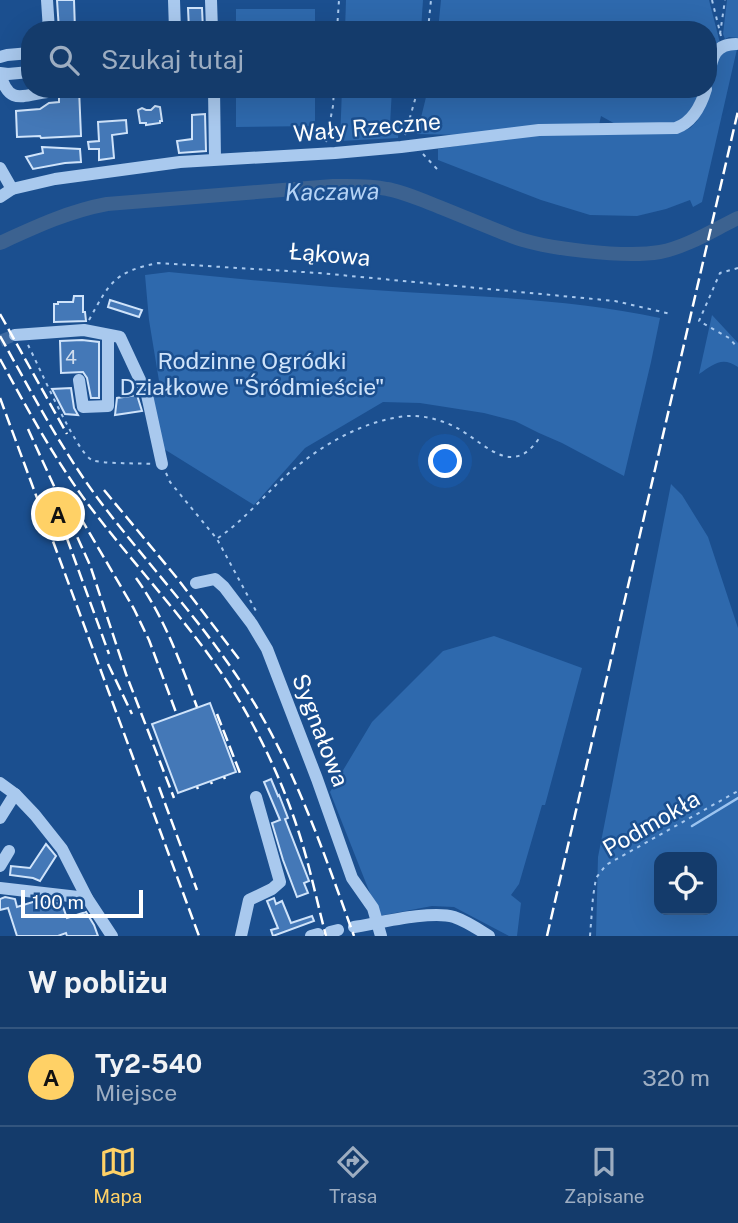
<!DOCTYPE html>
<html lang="pl">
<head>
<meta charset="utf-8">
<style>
  :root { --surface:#143b6b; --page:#214673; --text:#f1f3f6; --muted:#9dadc1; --line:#33557e; --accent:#ffd166 }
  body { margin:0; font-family:"Public Sans",sans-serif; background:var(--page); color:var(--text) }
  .controls { position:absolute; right:21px; bottom:21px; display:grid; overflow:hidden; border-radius:14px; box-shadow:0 7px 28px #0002 }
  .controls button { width:63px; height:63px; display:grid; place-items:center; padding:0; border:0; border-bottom:2px solid var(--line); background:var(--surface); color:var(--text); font:35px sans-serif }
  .scale { position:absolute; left:21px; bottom:18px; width:122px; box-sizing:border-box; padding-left:7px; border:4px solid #fff; border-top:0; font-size:19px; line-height:24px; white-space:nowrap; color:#fff; -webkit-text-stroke:5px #1b4f8f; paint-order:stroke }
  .you { position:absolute; left:446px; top:462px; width:24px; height:24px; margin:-18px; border:5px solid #fff; border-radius:50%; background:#1a73e8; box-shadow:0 0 0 10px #1a73e833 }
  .badge { display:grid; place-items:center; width:46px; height:46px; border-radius:50%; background:var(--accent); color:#111; font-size:23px; font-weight:700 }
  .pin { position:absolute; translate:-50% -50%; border:4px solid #fff; box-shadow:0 2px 7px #0006 }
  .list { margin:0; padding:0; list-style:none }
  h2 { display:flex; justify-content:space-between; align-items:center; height:91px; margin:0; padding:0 28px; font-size:30px }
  h2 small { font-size:23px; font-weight:400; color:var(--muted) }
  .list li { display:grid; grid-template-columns:46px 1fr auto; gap:21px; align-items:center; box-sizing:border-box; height:98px; padding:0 28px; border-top:2px solid var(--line) }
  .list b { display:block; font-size:26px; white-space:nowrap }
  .list p { margin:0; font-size:23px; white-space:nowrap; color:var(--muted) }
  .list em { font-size:23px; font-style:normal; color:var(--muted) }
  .icon { flex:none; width:38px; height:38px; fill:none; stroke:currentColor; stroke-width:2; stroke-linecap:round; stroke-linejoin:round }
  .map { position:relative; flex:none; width:738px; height:936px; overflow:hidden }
  .search { position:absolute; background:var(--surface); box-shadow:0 7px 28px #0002; left:21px; right:21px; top:21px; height:77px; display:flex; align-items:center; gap:18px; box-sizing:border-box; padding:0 24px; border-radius:28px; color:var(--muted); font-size:26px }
  .sheet { height:189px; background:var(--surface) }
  nav { display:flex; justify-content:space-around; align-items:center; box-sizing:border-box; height:98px; border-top:2px solid var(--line); background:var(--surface); font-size:19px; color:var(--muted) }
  nav a { display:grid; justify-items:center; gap:4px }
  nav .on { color:var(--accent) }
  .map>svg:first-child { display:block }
  .green { fill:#2e69ad; fill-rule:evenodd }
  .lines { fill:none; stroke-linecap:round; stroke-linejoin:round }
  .stream { stroke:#9cc4f0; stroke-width:2.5 }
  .river { stroke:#3c6290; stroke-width:14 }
  .building { fill:#4478b7; stroke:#cfe3fa; stroke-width:2 }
  .minor-tunnel { stroke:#3d69a0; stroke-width:12; stroke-dasharray:12 6; stroke-linecap:butt }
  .path { stroke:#a9c9ee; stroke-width:2; stroke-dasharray:3.5 5; stroke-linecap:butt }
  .minor { stroke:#a9c9ee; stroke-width:12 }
  .rail { stroke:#fff; stroke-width:2.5; stroke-dasharray:12 5; stroke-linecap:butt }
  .labels { text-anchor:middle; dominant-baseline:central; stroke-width:5; stroke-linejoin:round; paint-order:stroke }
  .number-label { font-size:19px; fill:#d0dded }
  .street-label { font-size:23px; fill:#fff; stroke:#1b4f8f }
  .park-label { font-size:23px; fill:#cfe3fa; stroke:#1b4f8f }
  .water-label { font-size:24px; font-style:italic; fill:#b5d3f5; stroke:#1b4f8f }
</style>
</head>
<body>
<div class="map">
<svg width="738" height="936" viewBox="0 0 738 936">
  <rect width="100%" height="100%" fill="#1b4f8f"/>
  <g class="green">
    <path d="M346,0H423L421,30H345Z"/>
    <path d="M441,0H709L720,43L708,57V30H438Z"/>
    <path d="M727,0H738V38L729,37L725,39L723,34Z"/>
    <rect x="236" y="9" width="79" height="21"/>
    <path d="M724,49H737L702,202L693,207L690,200L666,209L637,216L590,215L541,200L438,160V149L525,135L678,133L690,128L697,121L708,99L715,66Z"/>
    <path d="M236,89H315V126L236,127Z"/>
    <path d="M342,89H392L390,125L399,126L398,138L340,141Z"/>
    <path d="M428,89H701L693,112L676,124L619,126L601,116L599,125L462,135L417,134Z"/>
    <path d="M169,272C248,280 326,287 404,292C489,297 576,300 660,318L651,362L624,476L562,443L539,433L515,421L484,413L420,403L383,402L305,448L254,505L164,449L158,427L152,390L160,387L149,320L145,275Z"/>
    <path d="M712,315L738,343V367C722,356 714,364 699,374Z"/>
    <path d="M671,484L682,495L708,537L738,628V936H596L598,857ZM659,857H712V910H659Z"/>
    <path d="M494,636L582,668L545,805H542L519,884L511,895L521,903L517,936H509L454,907L432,906L379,916L330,792L372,722L443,651Z"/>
  </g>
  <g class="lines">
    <path class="stream" d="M692,826L738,798"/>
    <path class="river" d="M0,243C35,227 69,211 107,204L333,186C351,186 369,185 387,189C400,191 414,197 427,202C455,213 483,225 511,236C544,249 625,258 660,252C687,247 713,230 738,218"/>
  </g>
  <g class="building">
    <path d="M57,0H74L75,30H59Z"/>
    <path d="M188,8H202L203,30H189Z"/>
    <path d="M59,89H79L81,136L41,138L40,136L17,137L16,111L40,109L49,103L59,102Z"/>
    <path d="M155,106L160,107L162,121H160V123L146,125V123H140L138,110L142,108L146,110H151Z"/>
    <path d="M205,114L206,151L179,153L177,141L192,139V115Z"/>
    <path d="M126,120L127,133L112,135L114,158L99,160V149H89L88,142L99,141L98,122Z"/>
    <path d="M42,147L80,149L81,162L65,163L33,169L26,157L43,153Z"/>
    <path d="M74,296H83V312H85L86,321L54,322V304H58V302H73Z"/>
    <path d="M110,300L142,310L139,317L108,307Z"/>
    <path d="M82,340L99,342V398H91L87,378L83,372L61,373L60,341Z"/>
    <path d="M71,388L74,408L78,415L65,414L52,389Z"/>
    <path d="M137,395L142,411L115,415L117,398Z"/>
    <path d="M210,703L236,772L178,793L152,724Z"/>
    <path d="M271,779L278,796L279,795L288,818L285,819L309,881L304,883L308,893L297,897L283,860L272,823L280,820L264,782Z"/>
    <path d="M46,844L56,856L40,881L33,878L10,875L11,866L30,868Z"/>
    <path d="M5,897L15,899L17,907L36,901L62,904L67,918L86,912L94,925L98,936H67L66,933L58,936H17L8,908L0,910V899Z"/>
    <path d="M274,898L276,904L282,901L291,923L312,916L314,921L273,936L271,930L278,928L267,901Z"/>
  </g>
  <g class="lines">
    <path class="minor-tunnel" d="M0,341L15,335"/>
    <g class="path">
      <path d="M712,0L721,36"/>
      <path d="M337,30L339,0"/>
      <path d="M428,30L431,0"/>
      <path d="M720,34L725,0"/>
      <path d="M405,135L418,89"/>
      <path d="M326,142L333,106L334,89"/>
      <path d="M423,154L437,169"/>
      <path d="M738,268L720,273L699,321L729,338L738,348"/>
      <path d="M89,320C110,282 114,272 158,263L319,273L615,301L671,314"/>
      <path d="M28,345C38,364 77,454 92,460C101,464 141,463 153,464"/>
      <path d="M166,473L170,482L217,539L256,611"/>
      <path d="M218,538C240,523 259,502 277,484C311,451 360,420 408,416C425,415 445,421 459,429C488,446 513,478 540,437"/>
      <path d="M590,936L593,897L596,878L606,865L738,791"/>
    </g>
    <g class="minor">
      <path d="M47,0L49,30"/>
      <path d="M174,0L175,30"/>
      <path d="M211,0L212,30"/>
      <path d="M0,57L7,55L30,53"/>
      <path d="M0,73L8,74L30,72"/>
      <path d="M0,74C9,105 21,96 47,92L50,89"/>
      <path d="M708,78C712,60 713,44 736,44"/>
      <path d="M214,89L215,159"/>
      <path d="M0,168L12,189"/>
      <path d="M0,197L12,189L55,179L180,162L335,153L401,147L539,130L676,128C693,122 701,106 706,89"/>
      <path d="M15,335L84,330L120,337L147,395L162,464"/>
      <path d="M79,380L83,407L108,406V335"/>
      <path d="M196,583L215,579L224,587L252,624L267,649L317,779L352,878L373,908L381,936"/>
      <path d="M0,783L15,794L35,815L62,849L87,898L112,936"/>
      <path d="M0,818L15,794"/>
      <path d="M0,866L9,851"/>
      <path d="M0,888L87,898"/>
      <path d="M354,927C379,923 431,910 454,917C466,921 478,929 489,936"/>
      <path d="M330,932L338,930"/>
      <path d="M241,936L249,900L272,889L280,882L256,797"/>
      <path d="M311,936L318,934"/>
    </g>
    <g class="rail">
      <path d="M0,314L67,434"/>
      <path d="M0,336C32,393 62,451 102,504C150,567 205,625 248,693C295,768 324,853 354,936"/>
      <path d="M0,359C28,410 56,462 91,508C142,575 201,635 243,707C266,747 285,789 299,833C310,867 317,902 326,936"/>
      <path d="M0,398L199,936"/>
      <path d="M28,429L90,565L126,674L174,798"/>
      <path d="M104,490L177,578L239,659"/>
      <path d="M72,503L134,609L149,640L177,715"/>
      <path d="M61,522L109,654"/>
      <path d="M136,578C165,618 180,662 197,707"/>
      <path d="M108,664L132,714"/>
      <path d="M217,714L240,773"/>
      <path d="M224,777L225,779"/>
      <path d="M211,782L212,784"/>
      <path d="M159,787L197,890"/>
      <path d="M197,787L198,789"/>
      <path d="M547,936L738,111"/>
    </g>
  </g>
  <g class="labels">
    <g class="number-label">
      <text x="71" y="357">4</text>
    </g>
    <g class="street-label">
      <text transform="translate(367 127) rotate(-5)">Wały Rzeczne</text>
      <text transform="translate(330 254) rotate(5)">Łąkowa</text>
      <text transform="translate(321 730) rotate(69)">Sygnałowa</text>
      <text transform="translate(651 823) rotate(-30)">Podmokła</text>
    </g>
    <g class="park-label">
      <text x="252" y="360">Rodzinne Ogródki<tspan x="252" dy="26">Działkowe "Śródmieście"</tspan></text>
    </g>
    <g class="water-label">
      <text transform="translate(332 191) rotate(-1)">Kaczawa</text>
    </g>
  </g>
</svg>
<div class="controls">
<button><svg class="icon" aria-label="locate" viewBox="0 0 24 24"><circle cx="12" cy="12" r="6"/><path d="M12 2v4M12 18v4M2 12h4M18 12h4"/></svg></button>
</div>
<div class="scale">100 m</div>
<div class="you"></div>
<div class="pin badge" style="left:58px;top:514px">A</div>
<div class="search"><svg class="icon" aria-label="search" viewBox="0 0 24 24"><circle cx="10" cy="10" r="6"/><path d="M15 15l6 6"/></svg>Szukaj tutaj</div>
</div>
<section class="sheet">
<h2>W pobliżu<small></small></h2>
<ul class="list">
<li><span class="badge">A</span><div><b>Ty2-540</b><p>Miejsce</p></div><em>320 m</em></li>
</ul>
</section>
<nav>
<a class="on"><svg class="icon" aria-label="map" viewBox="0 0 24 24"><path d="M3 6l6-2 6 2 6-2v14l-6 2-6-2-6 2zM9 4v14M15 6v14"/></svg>Mapa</a>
<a><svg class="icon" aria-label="directions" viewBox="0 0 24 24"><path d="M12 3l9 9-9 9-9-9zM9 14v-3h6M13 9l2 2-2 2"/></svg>Trasa</a>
<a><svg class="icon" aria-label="saved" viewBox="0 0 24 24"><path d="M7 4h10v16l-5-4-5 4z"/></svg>Zapisane</a>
</nav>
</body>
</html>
